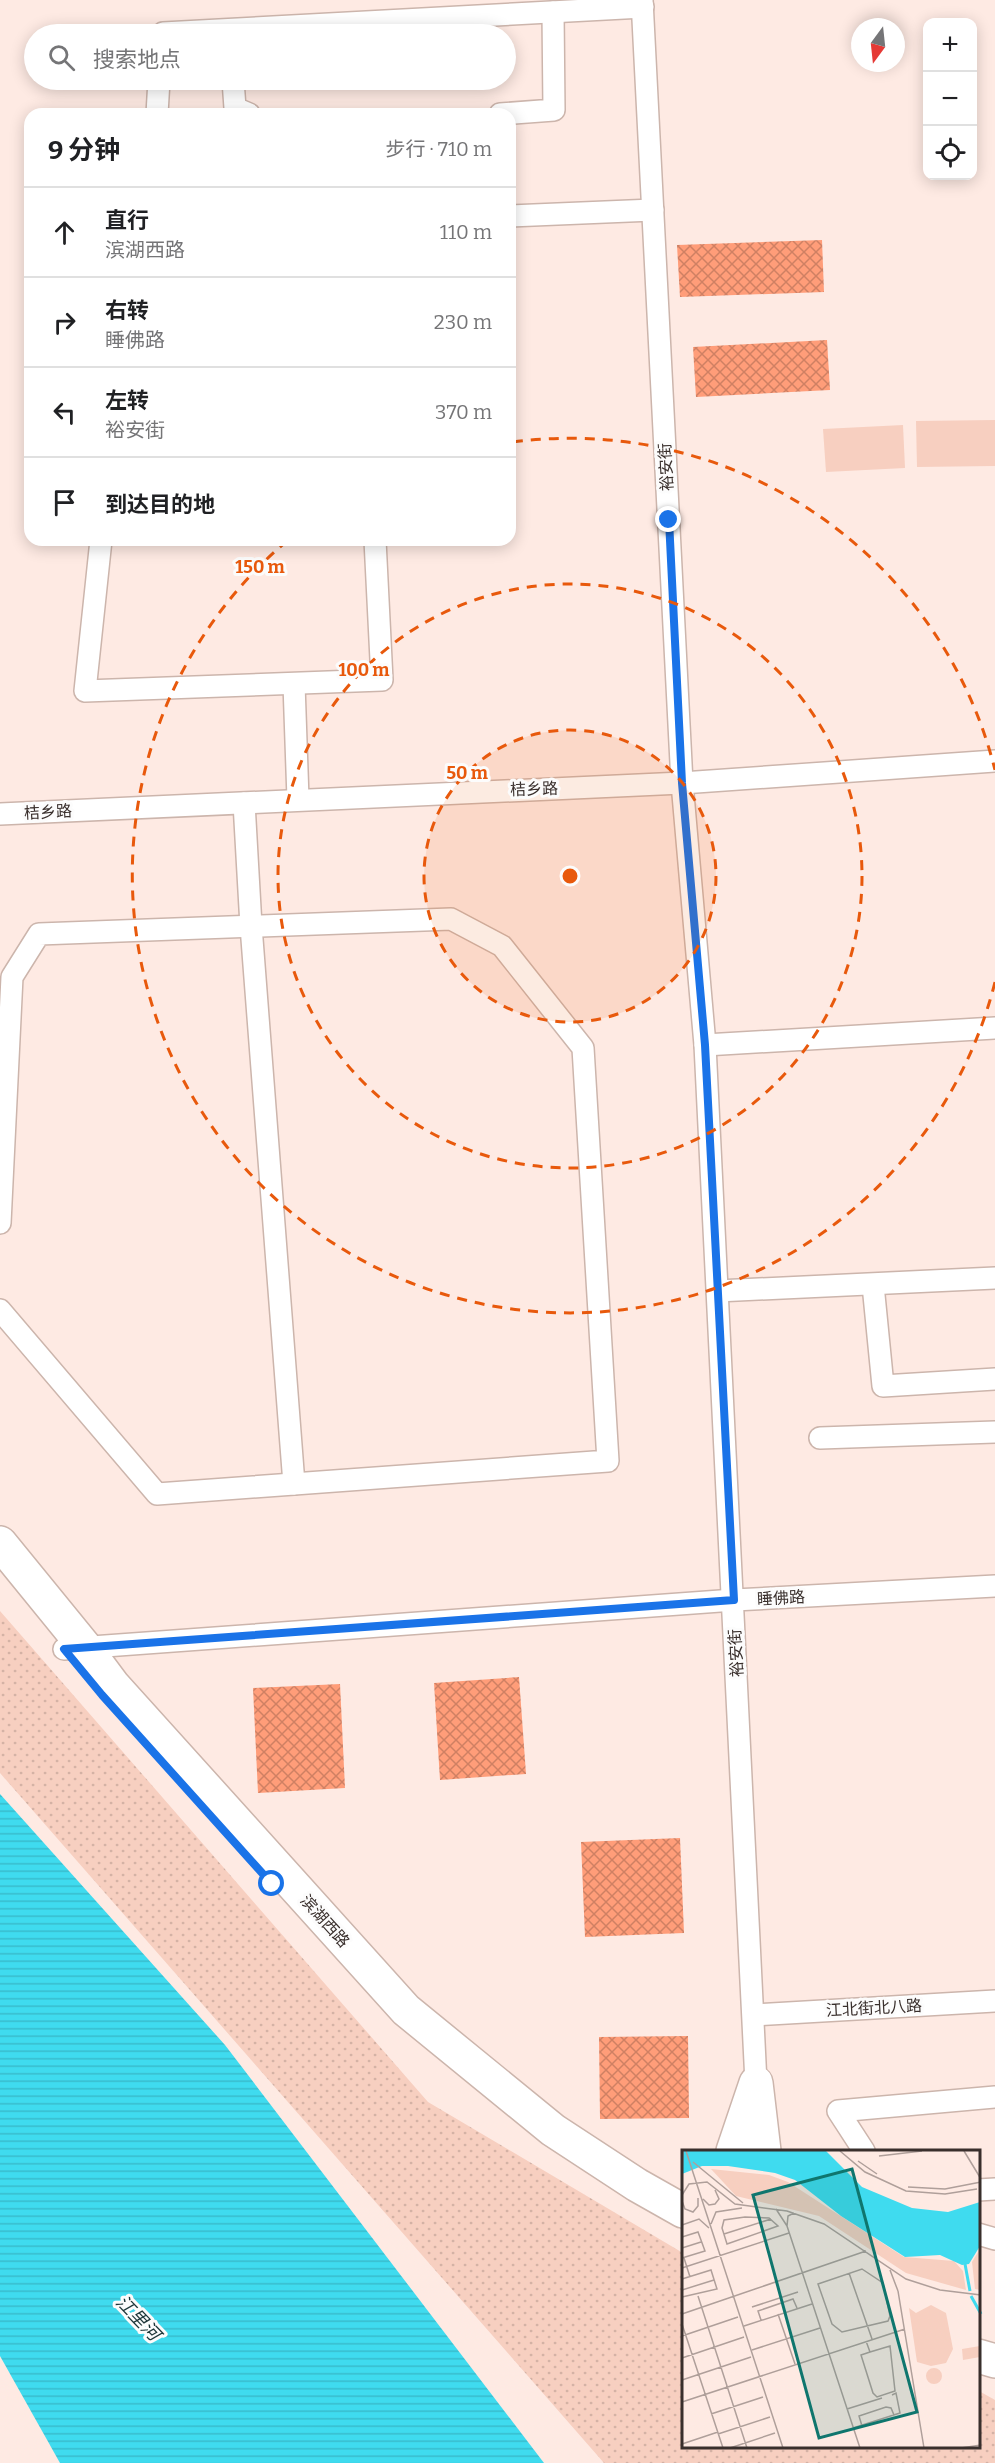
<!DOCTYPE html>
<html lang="zh">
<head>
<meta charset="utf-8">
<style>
  :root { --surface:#fff; --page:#f2f2f2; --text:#202124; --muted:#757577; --line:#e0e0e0 }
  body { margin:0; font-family:Bitter,"Noto Sans SC",serif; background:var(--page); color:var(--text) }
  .controls { position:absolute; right:18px; top:18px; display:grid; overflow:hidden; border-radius:12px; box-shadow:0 3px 15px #0003 }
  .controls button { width:54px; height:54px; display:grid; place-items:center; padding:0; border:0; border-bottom:2px solid var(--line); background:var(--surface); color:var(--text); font:30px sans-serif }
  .compass { position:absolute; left:851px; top:18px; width:54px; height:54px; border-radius:50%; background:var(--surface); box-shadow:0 3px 15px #0003; rotate:195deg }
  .stop { position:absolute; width:18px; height:18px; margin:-14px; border:4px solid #1a73e8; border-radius:50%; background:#fff }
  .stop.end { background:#1a73e8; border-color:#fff; box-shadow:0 2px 6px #0008 }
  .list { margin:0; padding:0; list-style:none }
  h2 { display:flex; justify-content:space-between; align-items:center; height:78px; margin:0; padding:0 24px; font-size:26px }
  h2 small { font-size:20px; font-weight:400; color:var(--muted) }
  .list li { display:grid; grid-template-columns:39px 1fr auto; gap:18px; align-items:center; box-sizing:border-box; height:90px; padding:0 24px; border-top:2px solid var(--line) }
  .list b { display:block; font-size:22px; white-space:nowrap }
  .list p { margin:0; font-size:20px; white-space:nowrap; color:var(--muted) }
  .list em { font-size:20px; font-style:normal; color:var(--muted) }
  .icon { flex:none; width:33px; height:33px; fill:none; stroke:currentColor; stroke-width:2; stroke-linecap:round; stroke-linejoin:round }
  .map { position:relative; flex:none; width:995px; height:2463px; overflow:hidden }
  .search { position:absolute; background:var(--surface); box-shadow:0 3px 15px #0003; left:24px; top:24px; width:492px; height:66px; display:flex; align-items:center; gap:15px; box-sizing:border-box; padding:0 21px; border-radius:33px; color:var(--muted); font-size:22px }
  .panel { position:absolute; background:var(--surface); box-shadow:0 3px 15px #0003; left:24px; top:108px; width:492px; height:438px; border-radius:18px }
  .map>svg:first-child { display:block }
  .park { fill:url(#park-dots) }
  .pitch { fill:#f7cfc0 }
  .water { fill:url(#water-rules) }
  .building { fill:url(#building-cross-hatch) }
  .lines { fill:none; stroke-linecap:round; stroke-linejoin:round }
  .minor-casing { stroke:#ccb5ac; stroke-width:24 }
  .primary-casing { stroke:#ccb5ac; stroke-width:36 }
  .minor { stroke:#fff; stroke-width:21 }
  .primary { stroke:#fff; stroke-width:33 }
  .route { stroke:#1a73e8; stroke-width:8 }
  .ring { fill:none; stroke:#e8590c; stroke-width:3; stroke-dasharray:10 8 }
  .labels { text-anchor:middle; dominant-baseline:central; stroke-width:6; stroke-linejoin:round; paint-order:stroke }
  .street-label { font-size:16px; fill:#392f2c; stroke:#fcfcfc }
  .water-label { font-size:18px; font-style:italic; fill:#1c3538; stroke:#fcfcfc }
  .inset-river { fill:none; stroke:#3fdbef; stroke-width:3 }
  .inset-road { fill:none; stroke:#af9f9a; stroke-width:1.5 }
  .view { fill:#0f766e; fill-opacity:0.15; stroke:#0f766e; stroke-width:3 }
  .inset-edge { fill:none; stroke:#392f2c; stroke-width:3 }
  .centre { fill:#e8590c; stroke:#fcfcfc; stroke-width:3 }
  .ring-label { font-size:18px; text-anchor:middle; font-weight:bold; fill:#e8590c; stroke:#fcfcfc; stroke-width:6; stroke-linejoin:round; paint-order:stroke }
</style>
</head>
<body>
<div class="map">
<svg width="995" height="2463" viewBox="0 0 995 2463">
  <defs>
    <pattern id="park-dots" width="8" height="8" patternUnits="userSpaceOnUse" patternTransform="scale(1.5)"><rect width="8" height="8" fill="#f7cfc0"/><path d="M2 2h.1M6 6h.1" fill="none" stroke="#d4b2a5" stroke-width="1.8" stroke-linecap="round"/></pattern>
    <pattern id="water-rules" width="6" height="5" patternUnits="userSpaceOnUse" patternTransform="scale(1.5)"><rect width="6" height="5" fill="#3fdbef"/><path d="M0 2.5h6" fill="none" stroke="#38bccd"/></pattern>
    <pattern id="building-cross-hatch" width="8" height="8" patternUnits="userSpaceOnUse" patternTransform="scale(1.5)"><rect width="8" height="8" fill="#ff9d79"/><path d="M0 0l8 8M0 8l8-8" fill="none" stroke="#cf8063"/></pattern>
  </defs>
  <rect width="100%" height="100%" fill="#feeae3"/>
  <path class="park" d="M0,1611L428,2102L683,2253V2446H978L979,2391L995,2400V2463H604L0,1773Z"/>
  <g class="pitch">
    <path d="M995,420V466L917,467L916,421Z"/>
    <path d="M903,425L905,468L826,472L823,429Z"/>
  </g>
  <path class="water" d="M0,1794L225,2045L544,2463H60L0,2356Z"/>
  <g class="building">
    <path d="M822,240L824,292L680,297L677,245Z"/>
    <path d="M827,340L830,390L696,397L693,347Z"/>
    <path d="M519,1677L526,1774L440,1780L434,1683Z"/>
    <path d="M340,1684L345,1788L258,1793L253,1688Z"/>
    <path d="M680,1838L684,1933L585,1937L581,1842Z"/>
    <path d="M688,2036L689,2118L600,2119L599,2037Z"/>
  </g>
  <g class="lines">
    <defs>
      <g id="minor">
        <path d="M642,0L682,783L705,1045L756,2083"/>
        <path d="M163,34V33L643,7"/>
        <path d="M233,80L235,108L249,114"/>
        <path d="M157,114L159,80"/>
        <path d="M500,114L554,110L553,12"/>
        <path d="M510,216L653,210"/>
        <path d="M101,540L85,691L382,680L375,540"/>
        <path d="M294,684L298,799"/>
        <path d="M244,803L251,926L294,1484"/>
        <path d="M0,814L682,783L995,761"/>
        <path d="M705,1045L995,1028"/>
        <path d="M0,1223L12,977L39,934L451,919L502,946L583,1048L608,1461L157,1494L0,1310"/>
        <path d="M873,1285L883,1386L995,1379"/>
        <path d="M717,1291L995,1278"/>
        <path d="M820,1438L995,1432"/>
        <path d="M64,1649L734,1600L995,1586"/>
        <path d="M754,2015L995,2001"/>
        <path d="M864,2151L838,2111L995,2097"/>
        <path d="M978,2190L995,2189"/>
        <path d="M978,2234L995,2239"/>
      </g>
      <g id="primary">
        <path d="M0,1543L84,1646L113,1685L406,2010L553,2130L637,2185L683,2211"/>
        <path d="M733,2151L756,2083L764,2151"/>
        <path d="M978,2356L995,2361"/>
      </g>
    </defs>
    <use href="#minor" class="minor-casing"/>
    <use href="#primary" class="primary-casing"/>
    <use href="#minor" class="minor"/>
    <use href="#primary" class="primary"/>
  </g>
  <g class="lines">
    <path class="route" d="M272,1884L102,1695L64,1649L734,1600L705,1045L682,783L669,520"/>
  </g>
  <circle cx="570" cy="876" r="146" fill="#e8590c" fill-opacity=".12"/>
  <g class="ring">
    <circle cx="570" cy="876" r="146"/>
    <circle cx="570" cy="876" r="292"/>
    <path d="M995 982A438 438 0 1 1 288 540M513 442A438 438 0 0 1 995 770"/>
  </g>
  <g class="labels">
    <g class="street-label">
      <text transform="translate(666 467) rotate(-93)">裕安街</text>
      <text transform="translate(534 789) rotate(-2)">桔乡路</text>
      <text transform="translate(48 812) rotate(-3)">桔乡路</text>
      <text transform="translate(781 1598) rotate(-3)">睡佛路</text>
      <text transform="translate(736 1653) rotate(-93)">裕安街</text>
      <text transform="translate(325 1921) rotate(48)">滨湖西路</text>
      <text transform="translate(874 2008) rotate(-3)">江北街北八路</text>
    </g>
    <g class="water-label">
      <text transform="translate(138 2318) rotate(46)">江里河</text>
    </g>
  </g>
  <g transform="translate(682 2150)">
    <rect width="298" height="298" fill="#feeae3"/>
    <path d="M29,19L87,25L106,32L222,107L272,111L281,121L284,140L224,123L137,66L54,46ZM298,99V140L293,139L290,112Z" fill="#f7cfc0"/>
    <path d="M249,155L264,163L271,199L264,213L249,216L235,212L227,158L234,163ZM298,196V207L281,210L280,199ZM244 226a8 8 0 1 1 16 0a8 8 0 1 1-16 0Z" fill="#f7cfc0"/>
    <path d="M0,1H144L180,37L230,58L266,62L298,52V96L287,114L280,115L258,105L223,107L159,66L113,30L93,23L46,16H20L0,24Z" fill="#3fdbef"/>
    <path class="inset-river" d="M283,114L288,141M289,146L299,164"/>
    <path class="inset-road" d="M4,1L101,298M158,1L183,22L224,41L263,44L295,39M282,1L299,29M197,6L240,1M176,11L195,24M11,12L61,53M0,29L1,1M226,37L263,39L299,32M0,45L7,34L25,32L53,54L105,61L142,74L224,129L258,140L299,145M21,49L27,55L33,54L37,49L33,40M0,51L3,59L11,62L16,56V48M94,59L105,76L106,66L112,63M63,67L87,68L96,76L45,94L40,78L42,70ZM29,74L34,62L60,58M0,75L17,69L27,78M105,76L178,298M42,84L89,69M0,87L16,82L23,101L0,108M0,98L19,92M2,108L8,127M0,118L107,83M180,119L201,133L208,166L206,171L160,182L150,174L136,134ZM208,120L216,141M167,123L190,189M0,129L29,120L35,139L0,147M0,140L32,130M216,141L242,298M16,146L65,298M70,157L116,142M0,164L184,101M96,164L113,214M79,170L76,161L111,149L115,158M0,174L41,298M62,176L130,154M0,186L56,167M184,191L188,202L179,205L191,243L195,247L213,241L208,196L188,202M70,200L138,178M0,208L62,187M0,230L69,207M0,252L223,179M165,259L200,248M29,264L81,247M180,276L177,266L204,257L209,258L212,265M171,278L218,263L214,243L210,245M36,284L88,267M0,294L36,282M48,298L93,283M279,298L299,295"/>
    <path class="view" d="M170,19L235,262L137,288L71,45Z"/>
    <rect width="298" height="298" class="inset-edge"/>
  </g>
  <circle cx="570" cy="876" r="9" class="centre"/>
  <g class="ring-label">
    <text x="260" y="573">150 m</text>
    <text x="364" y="676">100 m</text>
    <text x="467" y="779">50 m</text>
  </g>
</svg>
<div class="controls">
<button>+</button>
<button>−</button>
<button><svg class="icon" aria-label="locate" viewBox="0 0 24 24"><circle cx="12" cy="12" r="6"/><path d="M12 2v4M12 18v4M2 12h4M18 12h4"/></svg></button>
</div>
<svg class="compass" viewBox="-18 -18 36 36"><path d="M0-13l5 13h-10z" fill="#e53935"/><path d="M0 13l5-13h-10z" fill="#757577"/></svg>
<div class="stop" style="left:272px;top:1884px"></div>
<div class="stop end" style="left:669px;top:520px"></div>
<div class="search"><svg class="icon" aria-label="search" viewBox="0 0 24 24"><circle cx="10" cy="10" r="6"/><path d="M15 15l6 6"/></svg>搜索地点</div>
<section class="panel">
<h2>9 分钟<small>步行 · 710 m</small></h2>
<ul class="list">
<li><svg class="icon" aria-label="ahead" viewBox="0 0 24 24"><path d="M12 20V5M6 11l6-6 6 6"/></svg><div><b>直行</b><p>滨湖西路</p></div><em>110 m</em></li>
<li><svg class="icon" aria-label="right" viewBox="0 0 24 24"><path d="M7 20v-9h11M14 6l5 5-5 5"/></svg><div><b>右转</b><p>睡佛路</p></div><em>230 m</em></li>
<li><svg class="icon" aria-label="left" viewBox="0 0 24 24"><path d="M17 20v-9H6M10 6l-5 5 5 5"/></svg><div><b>左转</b><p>裕安街</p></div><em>370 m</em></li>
<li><svg class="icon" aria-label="arrive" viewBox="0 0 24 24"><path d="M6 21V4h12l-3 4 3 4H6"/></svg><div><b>到达目的地</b></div></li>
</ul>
</section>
</div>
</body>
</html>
